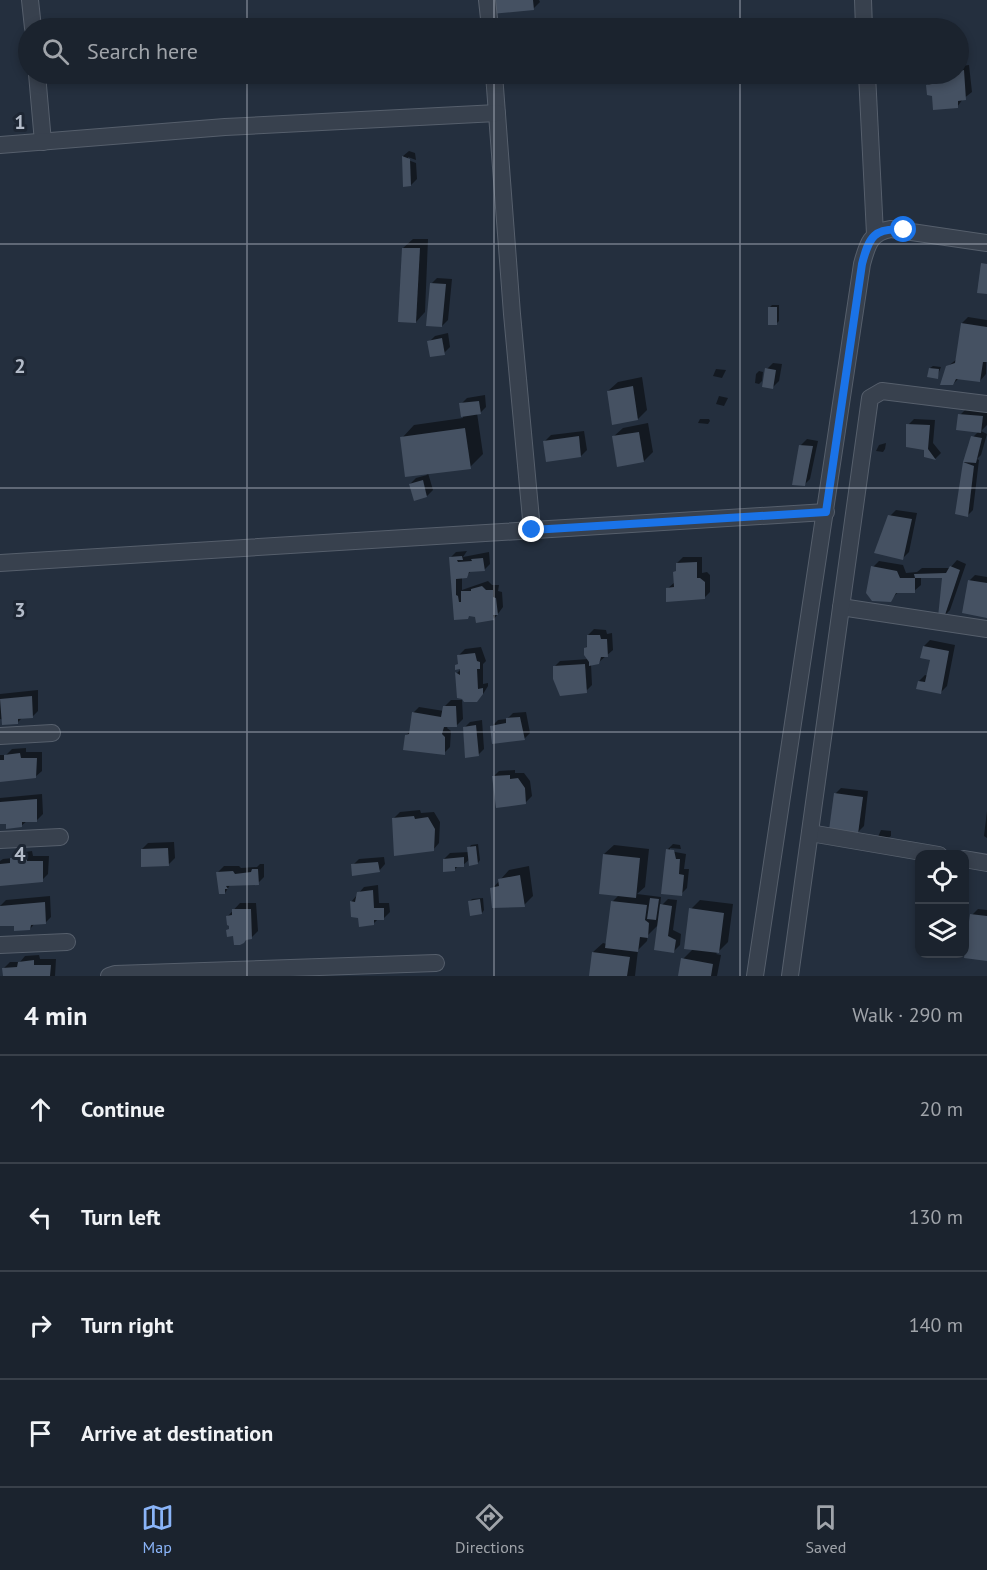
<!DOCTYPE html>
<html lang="en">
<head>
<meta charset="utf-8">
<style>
  :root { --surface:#1b232e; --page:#242b36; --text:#f1f3f6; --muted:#a0a4aa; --line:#39404a; --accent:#8ab4f8 }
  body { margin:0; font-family:"PT Sans",sans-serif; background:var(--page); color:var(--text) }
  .controls { position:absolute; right:18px; bottom:18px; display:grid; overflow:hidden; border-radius:12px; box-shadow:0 3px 9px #0003 }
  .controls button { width:54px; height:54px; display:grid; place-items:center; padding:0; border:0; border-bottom:2px solid var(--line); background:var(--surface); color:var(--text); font:30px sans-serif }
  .stop { position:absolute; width:18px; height:18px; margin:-14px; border:4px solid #1a73e8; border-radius:50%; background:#fff }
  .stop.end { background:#1a73e8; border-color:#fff; box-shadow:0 2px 6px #0008 }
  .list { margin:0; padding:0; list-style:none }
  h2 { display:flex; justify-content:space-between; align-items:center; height:78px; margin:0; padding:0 24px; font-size:26px }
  h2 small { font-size:20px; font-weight:400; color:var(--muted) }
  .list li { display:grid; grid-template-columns:39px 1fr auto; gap:18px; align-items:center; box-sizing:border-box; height:108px; padding:0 24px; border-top:2px solid var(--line) }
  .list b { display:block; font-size:22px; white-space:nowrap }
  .list em { font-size:20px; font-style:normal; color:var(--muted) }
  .icon { flex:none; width:33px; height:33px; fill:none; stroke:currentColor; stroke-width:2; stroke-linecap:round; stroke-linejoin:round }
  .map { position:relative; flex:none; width:987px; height:976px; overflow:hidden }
  .search { position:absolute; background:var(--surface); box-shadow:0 3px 9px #0003; left:18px; right:18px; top:18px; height:66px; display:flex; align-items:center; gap:15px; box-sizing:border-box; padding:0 21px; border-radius:33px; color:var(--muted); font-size:22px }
  .sheet { height:510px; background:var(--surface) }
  nav { display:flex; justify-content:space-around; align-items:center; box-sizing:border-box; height:84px; border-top:2px solid var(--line); background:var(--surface); font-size:16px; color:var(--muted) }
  nav a { display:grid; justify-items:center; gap:3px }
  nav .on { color:var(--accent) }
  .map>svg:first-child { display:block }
  .shadow { fill:#0007 }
  .building { fill:#455162 }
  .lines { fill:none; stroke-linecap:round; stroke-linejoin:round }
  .street-casing { stroke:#565f6c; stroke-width:18 }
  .street { stroke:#38414e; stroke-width:16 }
  .route { stroke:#1a73e8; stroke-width:8 }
  .grid { fill:none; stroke:#b4bcc9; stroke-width:1.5; stroke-opacity:0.55 }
  .grid-label { font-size:20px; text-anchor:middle; font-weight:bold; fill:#b4bcc9; stroke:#1d2633; stroke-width:6; stroke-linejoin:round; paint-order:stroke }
</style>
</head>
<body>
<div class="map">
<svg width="987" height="976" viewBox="0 0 987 976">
  <rect width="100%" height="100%" fill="#242f3e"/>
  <g class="shadow">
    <path d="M492,0H539L540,2L534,8Z"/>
    <path d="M958,61L962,66L969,65L972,92L963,99L957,107L933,94L928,85L934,79L933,74H958Z"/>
    <path d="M409,151L415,153L416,160L408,157V160L416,163L417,179L411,185H405L403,156Z"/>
    <path d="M413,239H428L425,312L416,322L403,248Z"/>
    <path d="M437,278L452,279L448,320L442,326L431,284Z"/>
    <path d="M772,305H779V321L776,324L769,308Z"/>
    <path d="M968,317L987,320L986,374L980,381L959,378L953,384L947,367L957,359L962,323Z"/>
    <path d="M448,333L450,347L444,353L429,342L435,336Z"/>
    <path d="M773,363L782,364L779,381L773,387L767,369Z"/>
    <path d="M933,366L941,367L937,377L930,368Z"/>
    <path d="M716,369L726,370L722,378L713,376Z"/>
    <path d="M759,371L763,372L762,381L759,384L755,383L756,374Z"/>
    <path d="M642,377L647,410L638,419L608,391L618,382Z"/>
    <path d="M485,395L486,407L480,413H477L483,454L470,467L428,473L433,490L427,496L410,484L416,478L427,475L402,438L414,425L463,418L461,404L467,398Z"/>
    <path d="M719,396L728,398L724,406L716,404Z"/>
    <path d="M966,409L987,411V425L981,431L987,434L981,455L977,459L979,460L973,510L967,516L964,463L973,437L979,431L960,415Z"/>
    <path d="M700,419H709L710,421L708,424L698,423Z"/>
    <path d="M914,419L935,420L933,443L941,453L935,459L925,456L926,448L908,425Z"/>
    <path d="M648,423L653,452L644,461L613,437L623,428Z"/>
    <path d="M584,431L587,450L581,456L545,441L551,435Z"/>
    <path d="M807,439L818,441L810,479L804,485L801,445Z"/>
    <path d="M886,443L885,449L883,452L876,451L879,445Z"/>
    <path d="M896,510L917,513L909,552L903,558L890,516Z"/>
    <path d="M467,551L463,557L489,552L490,564L484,570H472L466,576L462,577V590L488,581L492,585H499L498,591L502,592L503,607L494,619L470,615L455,618L450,558L456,552Z"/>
    <path d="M683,557H702V573L707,572L710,575V592L704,598L667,589L675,582L677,563Z"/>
    <path d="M957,560L966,564L950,610L944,616V576H921V585L914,591L898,592L891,600L873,567L879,561L903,565L906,573L917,572L922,568H950Z"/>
    <path d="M975,575L987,577V616L969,581Z"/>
    <path d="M594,629L606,630L607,634L612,633L613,650L599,662L591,664L592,685L586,691L554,667L560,661L589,659L585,648L589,645L588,635Z"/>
    <path d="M930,640L955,645L947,686L941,692L919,681L925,675L928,676L931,659L924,646Z"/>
    <path d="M481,647L486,661L483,664V684L488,683V686L483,694L458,697L457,673L462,668L459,663V655L465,649Z"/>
    <path d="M38,690V711L32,717H23L17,723L0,719V694Z"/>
    <path d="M451,700H462L463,719L457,725L448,726L447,728L451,731L450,747L444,753L406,735L411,731L413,713L419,707L444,711L445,706Z"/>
    <path d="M526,712L530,733L524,739L492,726L498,720L507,719L513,713Z"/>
    <path d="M482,720L484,749L478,755L464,728L470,722Z"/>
    <path d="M26,748V752H42V771L35,777L0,781V755H6L12,749Z"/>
    <path d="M515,770V773H524L530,781L532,796L526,802L493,777L499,771Z"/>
    <path d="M841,788L868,791L864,826L858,832L835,794Z"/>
    <path d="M42,794L43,814L37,820L27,821L21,826L0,822V798Z"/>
    <path d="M420,810L421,813L434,812L440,822L439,843L433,850L394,818L400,812Z"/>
    <path d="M987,811V838L984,836Z"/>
    <path d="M881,830L891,831V836L888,838L878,837Z"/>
    <path d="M174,842L175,858L169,864L142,849L148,843Z"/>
    <path d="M478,844L480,860L478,863L470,859L463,865H459L454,870L444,859L450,853L469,852V848L471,845Z"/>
    <path d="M673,844L680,845L681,849L670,848V851L686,854L684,869H689L687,888L681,894L667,850Z"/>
    <path d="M614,845L649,849L645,887L637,894L661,897L660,907L668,899L677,900L673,930L681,934L680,945L674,951L659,924L648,935L647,941L638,950L635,976H590L593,952L603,943L607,944L612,902L619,895L604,854Z"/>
    <path d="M32,851L33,856H49L48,874L42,880L0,885V861L3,859L13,858L18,853Z"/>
    <path d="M384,857L385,864L379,871L353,865L359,859Z"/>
    <path d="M260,864H264V877L258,883L230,885L225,893L218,872L224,866H239L241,868L257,867Z"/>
    <path d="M529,866L533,896L524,905L492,889L509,870Z"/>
    <path d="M378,885L379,903H389L390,912L384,918H379L373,924L359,917L351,902L364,887Z"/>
    <path d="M50,896L51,917L45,923H35L30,929L15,925H0V906L6,900Z"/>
    <path d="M483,898L484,910L482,913L469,902L472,899Z"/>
    <path d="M700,900L733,904L728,942L716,954L721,955L717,976H679L683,959L693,949L691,909Z"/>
    <path d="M240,903H256L258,931L252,937L231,927L228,916Z"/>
    <path d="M978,909L987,910V959L972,915Z"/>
    <path d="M39,955L40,959H56L55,976H4V968L10,962H20L25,956Z"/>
  </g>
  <g class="building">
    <path d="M490,0H533L534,10L491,14Z"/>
    <path d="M964,70L966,100L958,101V108L933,110L932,96L927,95L926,85L932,84V74H958V71Z"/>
    <path d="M402,156L410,159L411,186L403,187Z"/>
    <path d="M402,248H420L416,323L398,322Z"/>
    <path d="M981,263L987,264V294L977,293Z"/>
    <path d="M430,283L446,284L442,327L426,326Z"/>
    <rect x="768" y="307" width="9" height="18"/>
    <path d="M961,323L987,327V362H983L980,382L956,379L953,385H940L946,366L955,363Z"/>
    <path d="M442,338L445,355L430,357L427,341Z"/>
    <path d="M765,368L776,370L773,389L762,387Z"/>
    <path d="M929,368L939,369L938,379L927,377Z"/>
    <path d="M633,386L638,420L612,425L607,391Z"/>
    <path d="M479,401L481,414L461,417L459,403Z"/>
    <path d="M958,414L983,416L981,433L956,430Z"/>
    <path d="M906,424L930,425L928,449L936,460L924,457V450L906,447Z"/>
    <path d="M465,428L471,469L405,477L400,437Z"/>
    <path d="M639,432L644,462L617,467L612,436Z"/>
    <path d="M579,436L581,457L546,462L543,441Z"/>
    <path d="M971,436L982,438L976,463L963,462Z"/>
    <path d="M799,445L813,446L805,486L792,485Z"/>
    <path d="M963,462L974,466L968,517L955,514Z"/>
    <path d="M423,480L427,497L414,501L409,484Z"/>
    <path d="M888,515L912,519L903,560L874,553Z"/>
    <path d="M462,556L463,560H457L458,562L472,561L471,559L483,558L485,571L469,572L467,578L456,579V595L458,596L459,602H461V591H471V589L482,586L486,590H493V597L496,598L498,615H493L494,620L476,623L475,617L469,616L468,619L454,620L449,557Z"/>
    <path d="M697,562V578H700L705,582V599L666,602V588L674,587L673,572L676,571V563Z"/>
    <path d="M871,566L897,571L900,578H915V593H896L891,602L872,601L866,593Z"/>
    <path d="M950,566L960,570L944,618L938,617L942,578H915L914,574L946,573Z"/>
    <path d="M968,580L987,583V618L962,613Z"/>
    <path d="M587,635H600L601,639H607L608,657H601L599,664L589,666V662L584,655V648L587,647Z"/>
    <path d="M923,646L949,651L941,694L916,689L918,681L925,682L930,660L920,658Z"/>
    <path d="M475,653L477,661L480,662V669H477L478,689L483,688V694L477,702H464L462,699L457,698L455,672L460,675V669L455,670V665L458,664L457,655Z"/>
    <path d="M585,664L587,693L560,696L553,679V666Z"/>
    <path d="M32,696L33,718L18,719V724L2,725L0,699Z"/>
    <path d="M443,706H456L457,727H444L442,734L445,737V755L403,750L405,735L409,734L412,712L441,717Z"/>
    <path d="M520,717L525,740L492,744L490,726L506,723V718Z"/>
    <path d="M476,725L479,756L465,758L463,727Z"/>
    <path d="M20,753L21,758H37L36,778L0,782V760H4V755Z"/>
    <path d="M510,775V779L518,778L525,788L526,804L496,808L492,776Z"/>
    <path d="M834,793L863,797L858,834L829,830Z"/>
    <path d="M37,799V822H22V827L6,829V824H0V802Z"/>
    <path d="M414,816L415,819L428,817L435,829L434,851L394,856L392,818Z"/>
    <path d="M476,846L478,864L469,866L467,847Z"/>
    <path d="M168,848L169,866L141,867V849Z"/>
    <path d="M666,849L674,850L676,859H680L679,874L684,875L682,896L661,894Z"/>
    <path d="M603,854L640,858L636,898L599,894Z"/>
    <path d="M27,857V861H43V882L0,886V864L10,863V858Z"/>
    <path d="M464,857V867H455V871L443,872V859Z"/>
    <path d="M378,862L380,872L352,876L351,864Z"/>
    <path d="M252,869H258L259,885L226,886L228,889H225V894H219L216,872L233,871L235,874L251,872Z"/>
    <path d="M520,875L525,907L492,908L490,888L499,886L498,879Z"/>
    <path d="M373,890L374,908H384V920H374V925L359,927L358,918L351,917L350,901L355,902L357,892Z"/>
    <path d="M650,898L659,899L656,920L647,919Z"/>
    <path d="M480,899L482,914L470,916L468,901Z"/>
    <path d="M611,901L647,905L645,920L649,923L648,938L640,937L638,952L605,948Z"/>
    <path d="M45,902L46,924L31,925L30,930L14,931V926H0V906Z"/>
    <path d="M660,904L672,906L668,936L676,940L674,953L654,950Z"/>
    <path d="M689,908L724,913L719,953L684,949Z"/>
    <path d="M232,909H251L252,939L246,940L244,943L240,945H234L233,936L227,937L226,930L229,929V926L227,925L226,916L232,915Z"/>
    <path d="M970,914L987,916V961L964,958Z"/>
    <path d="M592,952L630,957L627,976H589Z"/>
    <path d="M681,958L713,964L711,976H678Z"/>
    <path d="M34,960V965H51L50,976H3L2,968L17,967L18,962Z"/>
  </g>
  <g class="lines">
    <defs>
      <g id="street">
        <path d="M30,0L33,28"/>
        <path d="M487,0L490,28"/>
        <path d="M863,0L864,28"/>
        <path d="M37,74L43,142"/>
        <path d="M494,74L512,314L532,530"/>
        <path d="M867,74L875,234"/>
        <path d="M0,145L225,127L497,113"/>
        <path d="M0,563L826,512"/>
        <path d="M841,607L987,629"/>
        <path d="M0,736L52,733"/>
        <path d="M810,833L939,855"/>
        <path d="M0,840L60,837"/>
        <path d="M964,859L987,863"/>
        <path d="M0,945L67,942"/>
        <path d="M109,976L115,974L436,963"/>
        <path d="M755,976L862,264C867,246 870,232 891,229L987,243"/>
        <path d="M790,976L870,398L882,391L987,404"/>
      </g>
    </defs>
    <use href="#street" class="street-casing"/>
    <use href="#street" class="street"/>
  </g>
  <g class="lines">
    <path class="route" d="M532,530L826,512L862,264C869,237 874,227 904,230"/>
  </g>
  <path class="grid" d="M247,0V28M494,0V28M740,0V28M247,74V976M494,74V976M740,74V976M0,244H987M0,488H987M0,732H987"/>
  <g class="grid-label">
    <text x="20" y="129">1</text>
    <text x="20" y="373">2</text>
    <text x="20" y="617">3</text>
    <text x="20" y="861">4</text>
  </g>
</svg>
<div class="controls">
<button><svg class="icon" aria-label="locate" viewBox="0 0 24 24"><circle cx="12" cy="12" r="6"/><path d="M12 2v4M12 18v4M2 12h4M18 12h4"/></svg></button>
<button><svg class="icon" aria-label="layers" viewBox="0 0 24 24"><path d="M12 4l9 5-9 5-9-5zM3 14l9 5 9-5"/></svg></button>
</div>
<div class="stop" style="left:904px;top:230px"></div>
<div class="stop end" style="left:532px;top:530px"></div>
<div class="search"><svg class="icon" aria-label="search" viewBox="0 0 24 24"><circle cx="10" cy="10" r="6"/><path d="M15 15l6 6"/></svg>Search here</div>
</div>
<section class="sheet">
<h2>4 min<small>Walk · 290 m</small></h2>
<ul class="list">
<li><svg class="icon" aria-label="ahead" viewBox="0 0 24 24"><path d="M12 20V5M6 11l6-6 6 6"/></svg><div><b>Continue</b></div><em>20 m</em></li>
<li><svg class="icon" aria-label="left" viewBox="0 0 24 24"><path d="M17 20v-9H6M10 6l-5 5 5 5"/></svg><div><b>Turn left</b></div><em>130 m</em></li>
<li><svg class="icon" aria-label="right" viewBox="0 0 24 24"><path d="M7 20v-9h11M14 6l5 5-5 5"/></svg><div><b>Turn right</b></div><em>140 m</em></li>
<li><svg class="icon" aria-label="arrive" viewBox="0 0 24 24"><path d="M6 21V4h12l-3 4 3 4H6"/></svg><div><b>Arrive at destination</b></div></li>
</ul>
</section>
<nav>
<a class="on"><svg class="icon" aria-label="map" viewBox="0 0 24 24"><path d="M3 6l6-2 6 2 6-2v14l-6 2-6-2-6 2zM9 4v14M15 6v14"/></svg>Map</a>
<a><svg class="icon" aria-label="directions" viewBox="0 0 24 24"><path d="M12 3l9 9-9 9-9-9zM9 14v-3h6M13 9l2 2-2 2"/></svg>Directions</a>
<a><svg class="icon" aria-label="saved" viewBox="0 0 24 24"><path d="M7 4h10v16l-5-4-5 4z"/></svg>Saved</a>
</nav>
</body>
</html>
